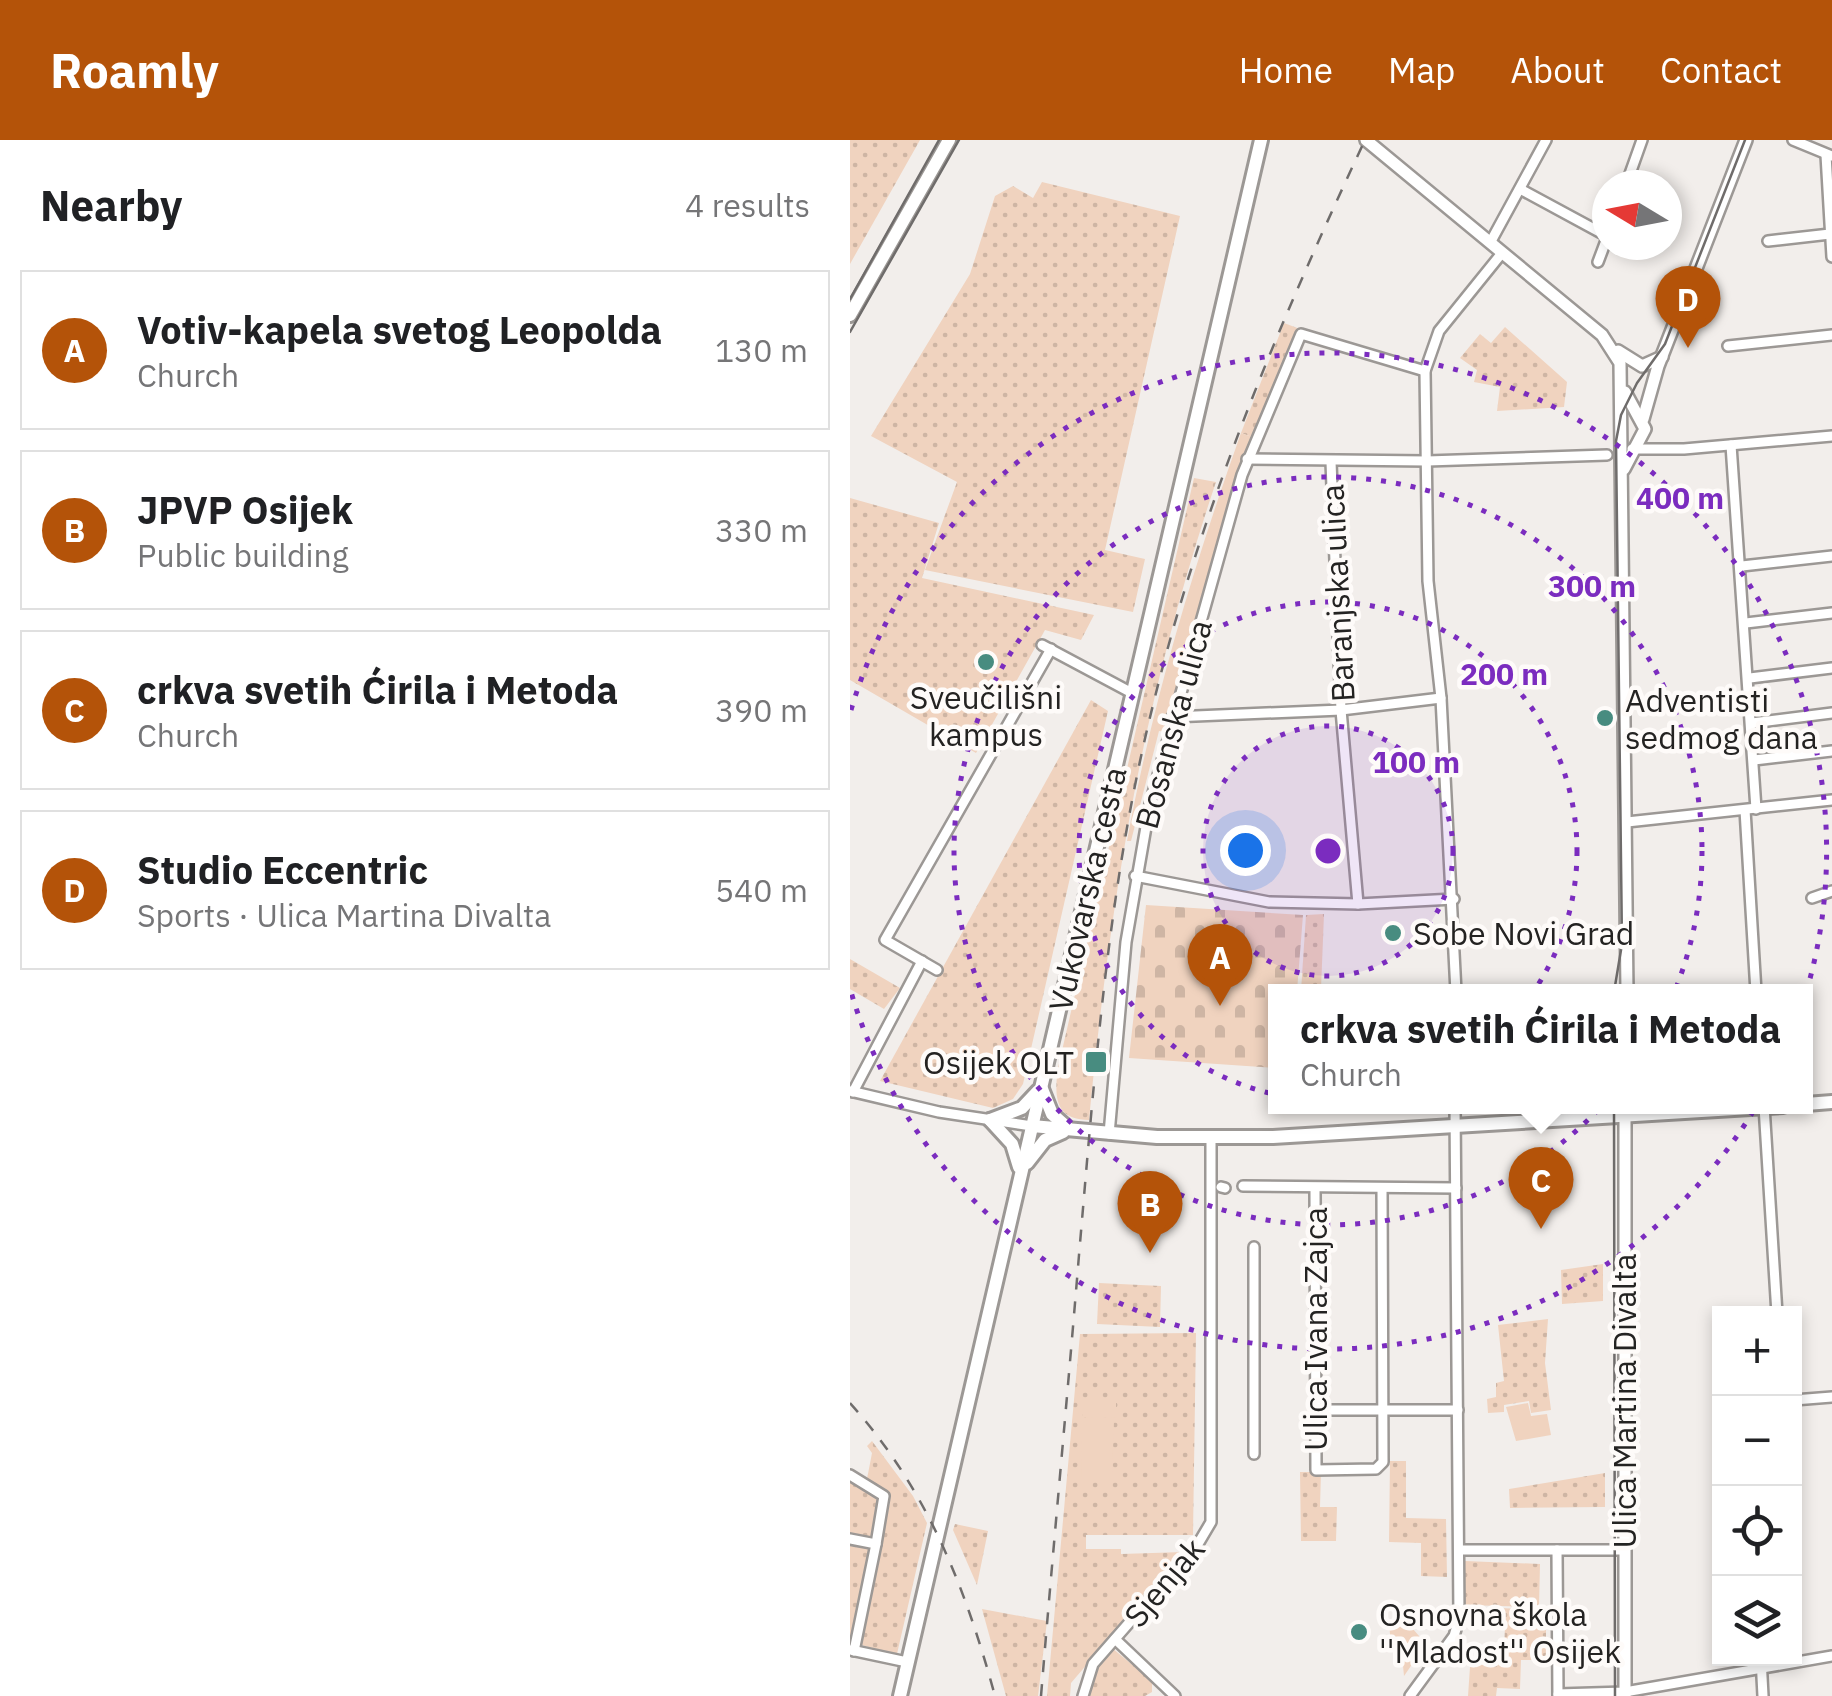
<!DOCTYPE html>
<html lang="en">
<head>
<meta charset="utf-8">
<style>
  :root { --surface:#fff; --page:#f6f6f6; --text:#202124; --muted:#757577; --line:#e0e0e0; --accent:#b45309 }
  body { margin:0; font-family:"IBM Plex Sans",sans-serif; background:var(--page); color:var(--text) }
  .controls { position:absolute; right:30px; bottom:30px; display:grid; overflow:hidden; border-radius:0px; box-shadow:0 5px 15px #0003 }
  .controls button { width:90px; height:90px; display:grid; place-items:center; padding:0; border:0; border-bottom:2px solid var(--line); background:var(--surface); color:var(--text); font:50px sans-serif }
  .compass { position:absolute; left:742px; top:30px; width:90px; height:90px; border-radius:50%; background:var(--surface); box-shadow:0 5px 15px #0003; rotate:280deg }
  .you { position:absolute; left:395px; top:710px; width:35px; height:35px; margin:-25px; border:8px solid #fff; border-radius:50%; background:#1a73e8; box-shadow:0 0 0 15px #1a73e833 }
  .badge { display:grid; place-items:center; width:65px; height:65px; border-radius:50%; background:var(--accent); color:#fff; font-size:32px; font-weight:700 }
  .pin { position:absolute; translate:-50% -82px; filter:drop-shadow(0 2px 5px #0008) }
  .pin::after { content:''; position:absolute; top:52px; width:35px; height:30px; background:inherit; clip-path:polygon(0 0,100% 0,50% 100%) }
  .popup { position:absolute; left:418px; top:844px; width:545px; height:130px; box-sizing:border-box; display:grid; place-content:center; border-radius:0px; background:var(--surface); filter:drop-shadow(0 2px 8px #0005); font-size:32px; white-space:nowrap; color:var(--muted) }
  .popup b { font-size:38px; color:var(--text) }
  .popup::after { content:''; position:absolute; left:50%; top:100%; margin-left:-20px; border:20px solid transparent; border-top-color:var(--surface) }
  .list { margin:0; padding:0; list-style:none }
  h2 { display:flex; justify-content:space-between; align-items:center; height:130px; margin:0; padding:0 40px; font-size:42px }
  h2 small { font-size:32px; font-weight:400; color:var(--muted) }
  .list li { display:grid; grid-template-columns:65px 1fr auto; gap:30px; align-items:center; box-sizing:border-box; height:160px; margin:0 20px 20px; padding:0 20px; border:2px solid var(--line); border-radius:0px }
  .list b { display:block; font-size:38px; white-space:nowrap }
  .list p { margin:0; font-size:32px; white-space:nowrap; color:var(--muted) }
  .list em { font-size:32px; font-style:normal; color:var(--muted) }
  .icon { flex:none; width:55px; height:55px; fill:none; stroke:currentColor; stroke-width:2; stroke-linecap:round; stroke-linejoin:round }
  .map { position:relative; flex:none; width:982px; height:1556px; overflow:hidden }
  header { display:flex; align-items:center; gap:60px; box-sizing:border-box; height:140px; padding:0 50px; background:var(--accent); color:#fff }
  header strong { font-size:48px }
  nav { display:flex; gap:55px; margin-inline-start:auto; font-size:35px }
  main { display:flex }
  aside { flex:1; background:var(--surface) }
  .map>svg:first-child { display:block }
  .grass { fill:url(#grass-dots) }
  .cemetery { fill:url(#cemetery-stones) }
  .garden { fill:#f0d3bf }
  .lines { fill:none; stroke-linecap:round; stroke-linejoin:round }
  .minor-casing { stroke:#9c9895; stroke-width:14 }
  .tertiary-casing { stroke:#9c9895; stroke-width:16 }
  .secondary-casing { stroke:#9c9895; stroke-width:18 }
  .minor { stroke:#fff; stroke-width:9 }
  .tertiary { stroke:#fff; stroke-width:11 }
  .secondary { stroke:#fff; stroke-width:12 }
  .tram { stroke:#6f6c6b; stroke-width:2.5 }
  .rail { stroke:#6f6c6b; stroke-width:2.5; stroke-dasharray:12 12; stroke-linecap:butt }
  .ring { fill:none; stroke:#7b2cbf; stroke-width:5; stroke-dasharray:5 10 }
  .poi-dot { fill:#488c80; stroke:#fefbf9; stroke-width:4 }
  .labels { text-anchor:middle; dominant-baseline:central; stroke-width:9; stroke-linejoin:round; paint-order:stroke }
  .street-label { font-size:32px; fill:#242322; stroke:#fefbf9 }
  .poi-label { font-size:32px; fill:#242322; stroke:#fefbf9; text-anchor:start }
  .centre { fill:#7b2cbf; stroke:#fefbf9; stroke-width:5 }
  .ring-label { font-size:30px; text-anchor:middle; font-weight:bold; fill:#7b2cbf; stroke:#fefbf9; stroke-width:9; stroke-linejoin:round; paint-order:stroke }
</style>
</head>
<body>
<header>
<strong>Roamly</strong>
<nav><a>Home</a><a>Map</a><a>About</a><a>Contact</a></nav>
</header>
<main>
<aside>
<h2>Nearby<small>4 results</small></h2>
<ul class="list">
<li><span class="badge">A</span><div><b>Votiv-kapela svetog Leopolda</b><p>Church</p></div><em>130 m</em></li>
<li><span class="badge">B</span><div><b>JPVP Osijek</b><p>Public building</p></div><em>330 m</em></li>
<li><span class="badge">C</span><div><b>crkva svetih Ćirila i Metoda</b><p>Church</p></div><em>390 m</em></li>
<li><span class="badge">D</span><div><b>Studio Eccentric</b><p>Sports · Ulica Martina Divalta</p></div><em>540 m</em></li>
</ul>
</aside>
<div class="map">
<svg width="982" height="1556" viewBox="0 0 982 1556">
  <defs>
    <pattern id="grass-dots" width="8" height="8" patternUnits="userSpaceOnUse" patternTransform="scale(2.5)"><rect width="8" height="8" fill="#f0d3bf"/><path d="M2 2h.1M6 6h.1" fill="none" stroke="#ceb5a4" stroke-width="1.8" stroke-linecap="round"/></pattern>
    <pattern id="cemetery-stones" width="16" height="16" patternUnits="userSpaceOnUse" patternTransform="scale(2.5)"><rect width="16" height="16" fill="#f0d3bf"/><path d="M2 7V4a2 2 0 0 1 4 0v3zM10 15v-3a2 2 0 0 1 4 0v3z" fill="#ceb5a4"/></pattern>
  </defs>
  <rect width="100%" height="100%" fill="#f2eeeb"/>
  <g class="grass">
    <path d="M0,0H70L0,124Z"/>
    <path d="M192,42L330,76L255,410L295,419L283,472L75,430L107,342L21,296L120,134L145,56L163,46L183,58Z"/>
    <path d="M434,183L450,189L402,297L391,293Z"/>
    <path d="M655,187L717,242L714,267L647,271L650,247L624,242L627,230L610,218L630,194L641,203Z"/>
    <path d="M344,338L366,342C293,559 261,754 239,980C205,980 204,957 208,928Z"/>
    <path d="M0,358L89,383L72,438L244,475L231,500L195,490L126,613L0,540Z"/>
    <path d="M241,560L258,571L173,944L163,959L143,968L30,941Z"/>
    <path d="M474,774L471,849L451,851L456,775Z"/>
    <path d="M0,819L50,848L34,869L0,849Z"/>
    <path d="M753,1124V1161L712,1164L711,1130Z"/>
    <path d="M249,1143L311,1146L310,1187L247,1184Z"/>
    <path d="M698,1179L695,1223L701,1270L681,1273L679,1261L654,1265V1272L638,1273L637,1259L646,1257V1243L654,1241L648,1185Z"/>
    <path d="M346,1193L343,1395H236V1409H271V1414L333,1412L221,1543L220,1556H197L230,1194Z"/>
    <path d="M22,1301L63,1356L77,1383L47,1514L11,1505L40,1362L17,1339L22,1313L17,1306Z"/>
    <path d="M540,1321H556V1378L596,1379L597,1437L571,1436V1403L539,1402Z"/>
    <path d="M450,1332H471L470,1367H487L486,1401H451Z"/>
    <path d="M755,1333V1367L660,1368L659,1349Z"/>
    <path d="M0,1338L33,1359L25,1399L0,1394Z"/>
    <path d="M105,1384L138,1391L127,1445L103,1390Z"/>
    <path d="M0,1401L24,1406L1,1505H0Z"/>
    <path d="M615,1421L690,1424L689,1467L615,1465Z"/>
    <path d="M650,1468L696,1470V1520H671L670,1549L647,1548L646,1556H618L620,1527L654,1521L655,1481Z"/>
    <path d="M132,1469L197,1481L188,1556H156Z"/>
    <path d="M262,1508L302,1541V1552L295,1556H236L242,1531Z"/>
  </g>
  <path class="cemetery" d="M296,765L453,775L447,851L426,852V928L279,918Z"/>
  <g class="garden">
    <path d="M391,293L402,297L315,592L309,591L281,701H277C303,560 343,428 391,293Z"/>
    <path d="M233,1258H266V1278L233,1277Z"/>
    <path d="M678,1263L681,1276L697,1274L701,1295L666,1301L656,1267Z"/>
    <path d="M232,1281H264L262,1338H231Z"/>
    <path d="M556,1481L576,1504L554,1536L551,1505H541L539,1483Z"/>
  </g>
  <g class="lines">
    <defs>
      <g id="minor">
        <path d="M943,0L982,16"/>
        <path d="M976,15L982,117"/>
        <path d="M776,45L792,0"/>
        <path d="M670,49L757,96"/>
        <path d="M918,101L980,94"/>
        <path d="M640,103L696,0"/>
        <path d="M748,122L757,98"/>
        <path d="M878,206L982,195"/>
        <path d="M881,305L906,669"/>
        <path d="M782,309H834L982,296"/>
        <path d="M397,319L577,321L757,315"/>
        <path d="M481,322L491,570L508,764"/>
        <path d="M892,426L982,416"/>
        <path d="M896,483L982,473"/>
        <path d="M192,505L282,553"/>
        <path d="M900,538L982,528"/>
        <path d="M322,577L491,570L591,558"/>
        <path d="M902,583L982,573"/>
        <path d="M904,620L982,611"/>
        <path d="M895,670L906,852"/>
        <path d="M777,682L982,660"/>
        <path d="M285,736L419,762L508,764L604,759"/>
        <path d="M962,758L982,751"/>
        <path d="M87,830L35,800L201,509"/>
        <path d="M606,852L591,558L578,441L575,231L589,191L652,113"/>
        <path d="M0,951L89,972L182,986"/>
        <path d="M3,952L72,821"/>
        <path d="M914,966L927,1174"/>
        <path d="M259,994L276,802L300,664L392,335L451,194L575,231"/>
        <path d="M393,1046L606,1048"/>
        <path d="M371,1047L375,1048"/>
        <path d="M465,1048L466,1330L526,1329L533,1322L532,1048"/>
        <path d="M404,1107V1314"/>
        <path d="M944,1260L982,1257"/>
        <path d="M465,1270H608"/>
        <path d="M0,1335L34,1356L26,1404"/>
        <path d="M0,1399L26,1404L4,1511"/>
        <path d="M609,1410H774"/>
        <path d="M707,1410L708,1556"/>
        <path d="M265,1499L325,1556"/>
        <path d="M1,1510L57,1522"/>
        <path d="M911,1518L913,1556"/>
        <path d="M708,1554L775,1552L982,1516"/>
        <path d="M233,1556L243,1524L348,1404L361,1382V998"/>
        <path d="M560,1556L604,1496L609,1479L605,966"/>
      </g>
      <g id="tertiary">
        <path d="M516,0L752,195L770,223L777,852"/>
        <path d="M768,211L792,226L812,217"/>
        <path d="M793,279L808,226L896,0"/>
        <path d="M774,329L795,289L775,252"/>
        <path d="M775,1556V966"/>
      </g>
      <g id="secondary">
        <path d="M0,175L99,0"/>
        <path d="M192,949L202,974L219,989"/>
        <path d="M956,964L982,962"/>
        <path d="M140,980L162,1004L169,1027"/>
        <path d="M140,980L172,968L188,951"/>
        <path d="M182,986L307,997H423L933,966"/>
        <path d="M177,1023L195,1000L213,992"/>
        <path d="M50,1556L411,0"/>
      </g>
    </defs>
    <use href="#minor" class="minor-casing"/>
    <use href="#tertiary" class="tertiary-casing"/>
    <use href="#secondary" class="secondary-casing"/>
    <use href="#minor" class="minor"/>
    <use href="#tertiary" class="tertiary"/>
    <use href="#secondary" class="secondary"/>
    <g class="tram">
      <path d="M0,159L89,0"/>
      <path d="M0,192L109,0"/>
      <path d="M764,852L772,804L766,301L771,275L787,243L815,204L895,0"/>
      <path d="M764,966L765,1556"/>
    </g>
    <g class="rail">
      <path d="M0,1263C77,1349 115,1446 145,1556"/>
      <path d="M191,1556C203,1409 217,1262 229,1115C245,930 258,745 303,565C351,368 429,183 515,0"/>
    </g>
  </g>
  <circle cx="478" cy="711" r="125" fill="#7b2cbf" fill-opacity=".12"/>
  <g class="ring">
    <circle cx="478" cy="711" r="125"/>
    <circle cx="478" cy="711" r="249"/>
    <circle cx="478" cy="711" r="374"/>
    <path d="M1 570A498 498 0 1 1 1 852"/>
  </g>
  <g class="poi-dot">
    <circle cx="136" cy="522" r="10"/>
    <circle cx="755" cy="578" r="10"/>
    <circle cx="543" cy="793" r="10"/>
    <rect x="234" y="910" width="24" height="24" rx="5"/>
    <circle cx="509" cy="1492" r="10"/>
  </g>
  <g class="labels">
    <g class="street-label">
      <text transform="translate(487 453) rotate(-93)">Baranjska ulica</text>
      <text transform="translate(323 584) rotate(-75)">Bosanska ulica</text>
      <text transform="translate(237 749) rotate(-77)">Vukovarska cesta</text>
      <text transform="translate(465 1189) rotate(-90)">Ulica Ivana Zajca</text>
      <text transform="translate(774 1261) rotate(-90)">Ulica Martina Divalta</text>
      <text transform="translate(314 1442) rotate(-50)">Sjenjak</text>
    </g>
    <g class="poi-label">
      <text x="136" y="557" text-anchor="middle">Sveučilišni<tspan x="136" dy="37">kampus</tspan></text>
      <text x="775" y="560">Adventisti<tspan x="775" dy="37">sedmog dana</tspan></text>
      <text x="563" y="793">Sobe Novi Grad</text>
      <text x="224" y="922" text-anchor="end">Osijek OLT</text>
      <text x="529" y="1474">Osnovna škola<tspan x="529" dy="37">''Mladost'' Osijek</tspan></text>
    </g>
  </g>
  <circle cx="478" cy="711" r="15" class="centre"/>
  <g class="ring-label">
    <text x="830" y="369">400 m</text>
    <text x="742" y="457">300 m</text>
    <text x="654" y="545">200 m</text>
    <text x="566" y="633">100 m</text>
  </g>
</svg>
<div class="controls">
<button>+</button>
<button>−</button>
<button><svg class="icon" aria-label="locate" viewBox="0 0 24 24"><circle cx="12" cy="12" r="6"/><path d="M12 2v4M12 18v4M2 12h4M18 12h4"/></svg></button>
<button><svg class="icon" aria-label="layers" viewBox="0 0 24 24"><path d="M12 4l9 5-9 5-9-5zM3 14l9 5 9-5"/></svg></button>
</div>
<svg class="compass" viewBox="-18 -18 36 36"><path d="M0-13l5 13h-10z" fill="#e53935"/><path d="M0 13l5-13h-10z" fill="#757577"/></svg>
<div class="you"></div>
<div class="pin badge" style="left:370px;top:866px">A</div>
<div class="pin badge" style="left:300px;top:1113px">B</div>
<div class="pin badge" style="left:691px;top:1089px">C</div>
<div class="popup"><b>crkva svetih Ćirila i Metoda</b>Church</div>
<div class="pin badge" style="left:838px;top:208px">D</div>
</div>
</main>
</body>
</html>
